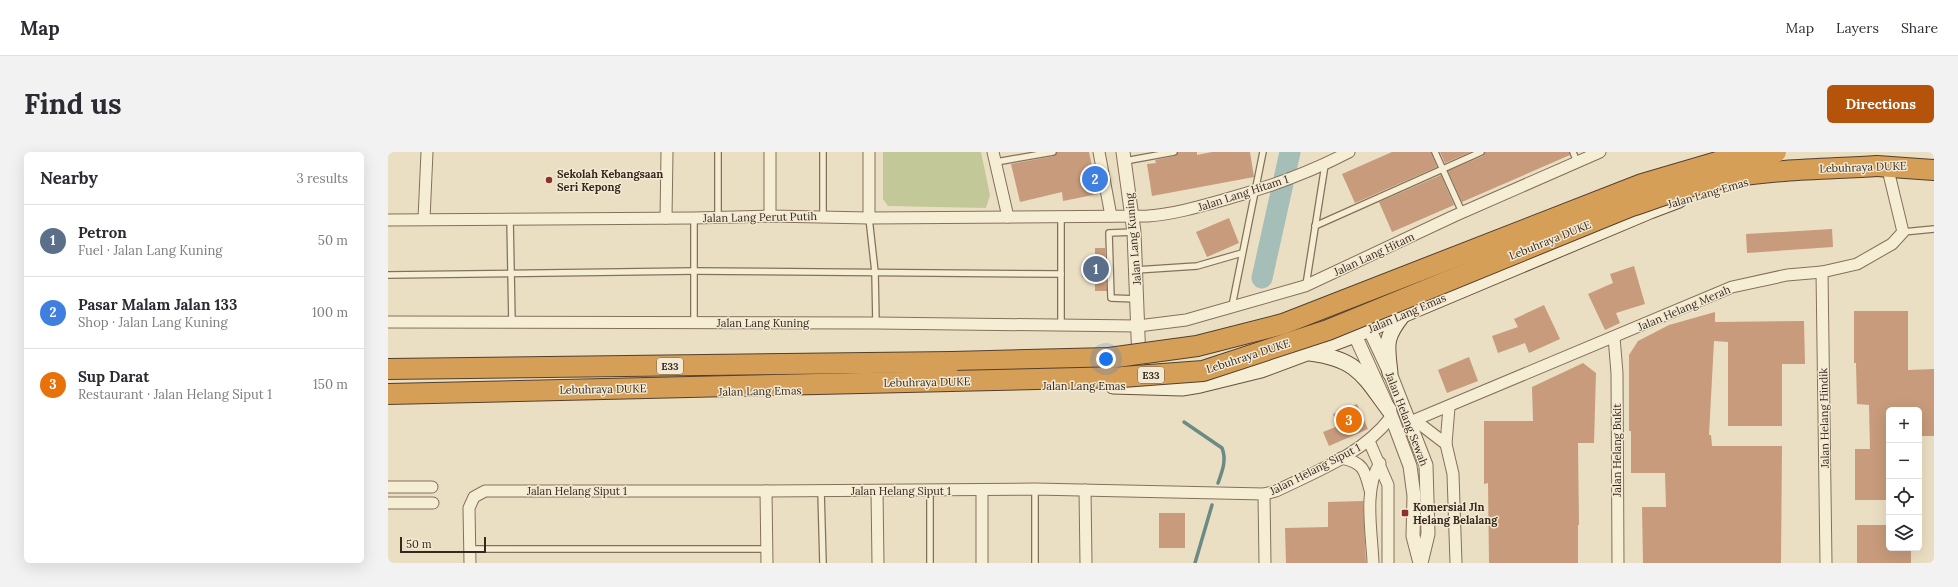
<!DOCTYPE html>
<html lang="en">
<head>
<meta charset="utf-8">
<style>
  :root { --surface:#fff; --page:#f2f2f3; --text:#2b2b33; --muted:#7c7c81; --line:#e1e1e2; --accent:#b45309 }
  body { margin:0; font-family:Lora,serif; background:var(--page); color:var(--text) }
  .controls { position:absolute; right:12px; bottom:12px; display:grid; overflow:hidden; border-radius:6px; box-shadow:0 4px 16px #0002 }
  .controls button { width:36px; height:36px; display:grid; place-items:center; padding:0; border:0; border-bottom:1px solid var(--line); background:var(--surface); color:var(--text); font:20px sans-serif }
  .scale { position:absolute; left:12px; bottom:10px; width:86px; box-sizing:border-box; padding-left:4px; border:2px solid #35291e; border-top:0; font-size:11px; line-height:14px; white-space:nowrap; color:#35291e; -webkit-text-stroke:3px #f3e9d2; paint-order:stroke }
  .you { position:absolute; left:718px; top:207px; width:14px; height:14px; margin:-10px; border:3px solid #fff; border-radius:50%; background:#1a73e8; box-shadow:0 0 0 6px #1a73e833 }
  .badge { display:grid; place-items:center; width:26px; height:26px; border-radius:50%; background:var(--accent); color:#fff; font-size:13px; font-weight:700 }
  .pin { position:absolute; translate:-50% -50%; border:2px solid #fff; box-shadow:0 1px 4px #0006 }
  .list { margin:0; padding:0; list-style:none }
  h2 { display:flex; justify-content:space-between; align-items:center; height:52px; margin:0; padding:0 16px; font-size:17px }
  h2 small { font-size:13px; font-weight:400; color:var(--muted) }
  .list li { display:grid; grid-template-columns:26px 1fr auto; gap:12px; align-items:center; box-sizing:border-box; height:72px; padding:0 16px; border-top:1px solid var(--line) }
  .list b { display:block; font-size:15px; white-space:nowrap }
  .list p { margin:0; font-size:13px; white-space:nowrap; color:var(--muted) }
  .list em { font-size:13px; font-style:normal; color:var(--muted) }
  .icon { flex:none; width:22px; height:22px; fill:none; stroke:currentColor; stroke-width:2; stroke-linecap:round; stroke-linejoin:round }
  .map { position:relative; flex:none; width:1546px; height:411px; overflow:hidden; border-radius:6px }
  header { display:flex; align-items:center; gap:24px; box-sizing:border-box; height:56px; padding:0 20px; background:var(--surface); border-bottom:1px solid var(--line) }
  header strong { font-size:19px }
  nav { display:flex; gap:22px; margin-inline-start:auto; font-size:14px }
  .intro { display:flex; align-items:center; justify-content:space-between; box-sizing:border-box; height:96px; padding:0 24px }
  h1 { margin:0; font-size:28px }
  .button { padding:10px 18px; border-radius:6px; background:var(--accent); color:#fff; font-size:14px; font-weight:700 }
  main { display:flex; gap:24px; padding:0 24px }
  aside { flex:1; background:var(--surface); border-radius:6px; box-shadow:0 4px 16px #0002 }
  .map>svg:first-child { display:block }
  .green { fill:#c2c897 }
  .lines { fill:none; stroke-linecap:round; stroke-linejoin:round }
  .stream { stroke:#6c8b84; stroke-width:3.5 }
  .river { stroke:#a5beb7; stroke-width:21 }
  .building { fill:#c79b7b }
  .service-casing { stroke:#84715b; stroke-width:8 }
  .minor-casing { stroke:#84715b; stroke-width:13 }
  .tertiary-casing { stroke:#84715b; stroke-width:15 }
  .secondary-casing { stroke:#66523e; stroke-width:17 }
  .motorway-casing { stroke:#523f2f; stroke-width:22 }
  .service { stroke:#f6edd5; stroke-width:5.5 }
  .minor { stroke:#f6edd5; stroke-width:11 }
  .tertiary { stroke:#f6edd5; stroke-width:13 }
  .secondary { stroke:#f6edd5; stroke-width:15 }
  .motorway { stroke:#d69f58; stroke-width:20 }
  .motorway-bridge-casing { stroke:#523f2f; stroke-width:22; stroke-linecap:butt }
  .motorway-bridge { stroke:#d69f58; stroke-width:20 }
  .poi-dot { fill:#8f2f2f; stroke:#f3e9d2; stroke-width:1.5 }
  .labels { text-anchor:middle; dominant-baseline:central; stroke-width:3; stroke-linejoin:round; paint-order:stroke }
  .shield { fill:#f3e9d2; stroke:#6e6354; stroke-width:1 }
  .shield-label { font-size:10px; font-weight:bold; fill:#35291e }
  .street-label { font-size:11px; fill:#35291e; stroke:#f3e9d2 }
  .poi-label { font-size:11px; font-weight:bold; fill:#35291e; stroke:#f3e9d2; text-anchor:start }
</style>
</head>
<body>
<header>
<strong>Map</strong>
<nav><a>Map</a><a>Layers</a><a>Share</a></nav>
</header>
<div class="intro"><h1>Find us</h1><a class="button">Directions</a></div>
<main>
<aside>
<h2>Nearby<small>3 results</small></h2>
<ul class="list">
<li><span class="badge" style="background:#5c6f8a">1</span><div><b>Petron</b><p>Fuel · Jalan Lang Kuning</p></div><em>50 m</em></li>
<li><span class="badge" style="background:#3f7fe0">2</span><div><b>Pasar Malam Jalan 133</b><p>Shop · Jalan Lang Kuning</p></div><em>100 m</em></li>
<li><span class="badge" style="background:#e8710a">3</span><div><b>Sup Darat</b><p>Restaurant · Jalan Helang Siput 1</p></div><em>150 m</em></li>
</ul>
</aside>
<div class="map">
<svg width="1546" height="411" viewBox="0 0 1546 411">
  <rect width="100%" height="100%" fill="#ebdfc3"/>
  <path class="green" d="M495,0H593L602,43L598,56L500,54L495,47Z"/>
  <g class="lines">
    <g class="stream">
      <path d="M796,270L834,296C839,308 834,320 830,331"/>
      <path d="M807,411L824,353"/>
    </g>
    <path class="river" d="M874,126L902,0"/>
  </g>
  <g class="building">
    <path d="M669,0H701L710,42L675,49L674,40L632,50L623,12L666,4Z"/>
    <path d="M790,0H809V3L824,0H862L866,25L764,44L759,12L768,11L767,8L787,4Z"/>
    <path d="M1004,0H1043L1049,15L967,51L954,22Z"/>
    <path d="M1052,0H1083L1057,11Z"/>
    <path d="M1097,0H1181L1182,3L1074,50L1060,19L1095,4Z"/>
    <path d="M1053,23L1066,53L1004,80L991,50Z"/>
    <path d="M841,66L851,91L819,105L808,80Z"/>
    <path d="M1444,77L1445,95L1359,101L1358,82Z"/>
    <path d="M707,96H717L719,139H707V125H694L695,109L707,110Z"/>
    <path d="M1246,114L1257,152L1228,161L1232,171L1217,178L1200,142L1225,131L1222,122Z"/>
    <path d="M1156,153L1172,187L1141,201L1137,191L1110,201L1104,184L1130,175L1126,167Z"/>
    <path d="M1466,159H1520V218L1546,217V284H1531V258H1501V348H1467V297H1482L1481,253L1469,252L1468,211H1466Z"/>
    <path d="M1327,160V170L1416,169L1417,212H1394V274H1340V190L1326,189L1321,283H1323L1324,294H1394L1393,411H1255L1254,355H1278L1277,321H1243V279H1241V203L1250,189L1281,173Z"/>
    <path d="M1081,205L1090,229L1059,241L1050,218Z"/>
    <path d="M1195,211L1208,221L1206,291H1190L1191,373H1190V411H1101L1100,331L1096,332V269H1145L1144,235Z"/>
    <path d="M969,252L980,277L941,294L935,280L950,274L945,262Z"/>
    <path d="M975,349L978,411H898L897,376L940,375V350Z"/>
    <rect x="771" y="361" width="26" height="35"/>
    <path d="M1469,373H1501V396H1523V411H1469Z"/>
  </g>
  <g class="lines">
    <defs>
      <g id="service">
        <path d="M435,0V65"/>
        <path d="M1047,0L1074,60"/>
        <path d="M1185,0L1189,10"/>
        <path d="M737,9L786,0"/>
        <path d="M608,10L665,0"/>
        <path d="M330,65V0"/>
        <path d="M673,65V173"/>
        <path d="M481,66L487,120L488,171"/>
        <path d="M122,67L124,171"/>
        <path d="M927,74L1093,0"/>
        <path d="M746,80L721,81L723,146L749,147"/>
        <path d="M1515,80L1546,77"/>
        <path d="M748,118L809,114L854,101"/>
        <path d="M0,123L306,119L673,122"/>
        <path d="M918,133L937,13"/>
        <path d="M844,154L875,0"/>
        <path d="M306,172V66"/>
        <path d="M433,339L435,411"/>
        <path d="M542,339V411"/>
        <path d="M81,397H379"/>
        <path d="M647,411V337"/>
      </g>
      <g id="minor">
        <path d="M605,0L620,65"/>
        <path d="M711,0L723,64"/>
        <path d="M382,64V0"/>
        <path d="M278,66L279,0"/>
        <path d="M481,66V0"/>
        <path d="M36,67L39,0"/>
        <path d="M0,68L306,66L382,64L481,66L760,64C786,62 810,55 835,48C879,36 921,21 961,0"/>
        <path d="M1434,120L1438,411"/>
        <path d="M0,170L488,171L750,174L798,168L917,134L1066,64L1212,0"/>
        <path d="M1226,185L1229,221L1230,411"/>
        <path d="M1061,255L1058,292L1065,322L1068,411"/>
        <path d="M1028,269L1058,292"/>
        <path d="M1022,270L1344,135L1399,123L1434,120L1469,112L1504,92L1515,80L1501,22"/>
        <path d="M981,289L1000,333V411"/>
        <path d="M953,306C975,310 977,318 982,338"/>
        <path d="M0,335H44"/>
        <path d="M594,338V411"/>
        <path d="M697,338L698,411"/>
        <path d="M378,339L379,411"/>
        <path d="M489,339L490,411"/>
        <path d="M876,342L877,411"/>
        <path d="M0,351H45"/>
        <path d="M82,411L81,356L86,345L97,339H378L647,337L876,342L888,339C929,319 975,302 1003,265"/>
        <path d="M985,411C984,381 975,337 992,311"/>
      </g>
      <g id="tertiary">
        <path d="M735,0L746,80L751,209"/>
        <path d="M970,153L1002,221L1038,313L1040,382L1033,411"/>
        <path d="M956,159L1001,258L1022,314L1026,344L1025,384L1032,411"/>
      </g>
      <g id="secondary">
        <path d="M922,201C969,207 975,223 1001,258"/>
        <path d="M1002,221C999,193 996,187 1014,164"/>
        <path d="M725,234L794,236L812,233L873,218L967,183L1262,59L1291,48"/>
      </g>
      <g id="motorway">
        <path d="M1489,14L1546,18"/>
        <path d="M564,210L721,206"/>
      </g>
    </defs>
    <use href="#service" class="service-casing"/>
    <use href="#minor" class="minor-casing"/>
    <use href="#tertiary" class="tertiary-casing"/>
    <use href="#secondary" class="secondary-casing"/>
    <use href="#motorway" class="motorway-casing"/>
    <use href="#service" class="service"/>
    <use href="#minor" class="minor"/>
    <use href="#tertiary" class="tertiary"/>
    <use href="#secondary" class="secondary"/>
    <use href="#motorway" class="motorway"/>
    <defs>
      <g id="motorway-bridge">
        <path d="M721,206L809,194L895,172L1254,32L1336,8L1388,0"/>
        <path d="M0,217L564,210"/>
        <path d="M0,242L734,225L815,219L940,178L1241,55C1274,44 1308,31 1343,25C1392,17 1440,17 1489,14"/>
      </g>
    </defs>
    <use href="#motorway-bridge" class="motorway-bridge-casing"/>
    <use href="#motorway-bridge" class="motorway-bridge"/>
  </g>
  <g class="poi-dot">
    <circle cx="161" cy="28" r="4"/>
    <rect x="1013" y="357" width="8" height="8" rx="2"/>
  </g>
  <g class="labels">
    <g class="shield">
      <rect x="269" y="206" width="26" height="16" rx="3"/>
      <rect x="750" y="215" width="26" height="16" rx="3"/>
    </g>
    <g class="shield-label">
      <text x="282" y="214">E33</text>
      <text x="763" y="223">E33</text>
    </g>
    <g class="street-label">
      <text transform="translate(1475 15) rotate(-2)">Lebuhraya DUKE</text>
      <text transform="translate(855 41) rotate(-18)">Jalan Lang Hitam 1</text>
      <text transform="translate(1320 41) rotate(-16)">Jalan Lang Emas</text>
      <text transform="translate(372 65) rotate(-1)">Jalan Lang Perut Putih</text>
      <text transform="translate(745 87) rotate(-95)">Jalan Lang Kuning</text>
      <text transform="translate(1162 88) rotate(-22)">Lebuhraya DUKE</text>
      <text transform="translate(986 102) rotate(-25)">Jalan Lang Hitam</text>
      <text transform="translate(1296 156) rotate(-23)">Jalan Helang Merah</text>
      <text transform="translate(1019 161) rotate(-23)">Jalan Lang Emas</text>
      <text x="375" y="171">Jalan Lang Kuning</text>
      <text transform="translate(860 204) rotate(-18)">Lebuhraya DUKE</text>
      <text transform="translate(539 230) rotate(-1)">Lebuhraya DUKE</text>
      <text x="696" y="234">Jalan Lang Emas</text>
      <text transform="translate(215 237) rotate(-1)">Lebuhraya DUKE</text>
      <text transform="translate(372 239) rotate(-1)">Jalan Lang Emas</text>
      <text transform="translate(1436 266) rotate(-91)">Jalan Helang Hindik</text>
      <text transform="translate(1019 267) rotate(69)">Jalan Helang Sewah</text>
      <text transform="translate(1229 298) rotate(-90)">Jalan Helang Bukit</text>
      <text transform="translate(927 317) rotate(-27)">Jalan Helang Siput 1</text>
      <text x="189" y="339">Jalan Helang Siput 1</text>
      <text x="513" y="339">Jalan Helang Siput 1</text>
    </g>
    <g class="poi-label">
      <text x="169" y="22">Sekolah Kebangsaan<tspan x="169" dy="13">Seri Kepong</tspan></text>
      <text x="1025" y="355">Komersial Jln<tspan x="1025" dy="13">Helang Belalang</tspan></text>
    </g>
  </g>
</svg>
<div class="controls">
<button>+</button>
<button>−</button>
<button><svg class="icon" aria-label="locate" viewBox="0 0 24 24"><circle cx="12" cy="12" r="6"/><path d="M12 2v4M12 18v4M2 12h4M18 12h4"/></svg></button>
<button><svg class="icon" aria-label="layers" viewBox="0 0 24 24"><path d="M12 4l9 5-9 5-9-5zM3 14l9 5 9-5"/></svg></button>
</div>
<div class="scale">50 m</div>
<div class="you"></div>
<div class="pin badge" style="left:708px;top:117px;background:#5c6f8a">1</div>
<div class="pin badge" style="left:707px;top:27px;background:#3f7fe0">2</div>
<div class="pin badge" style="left:961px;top:268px;background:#e8710a">3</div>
</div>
</main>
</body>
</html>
